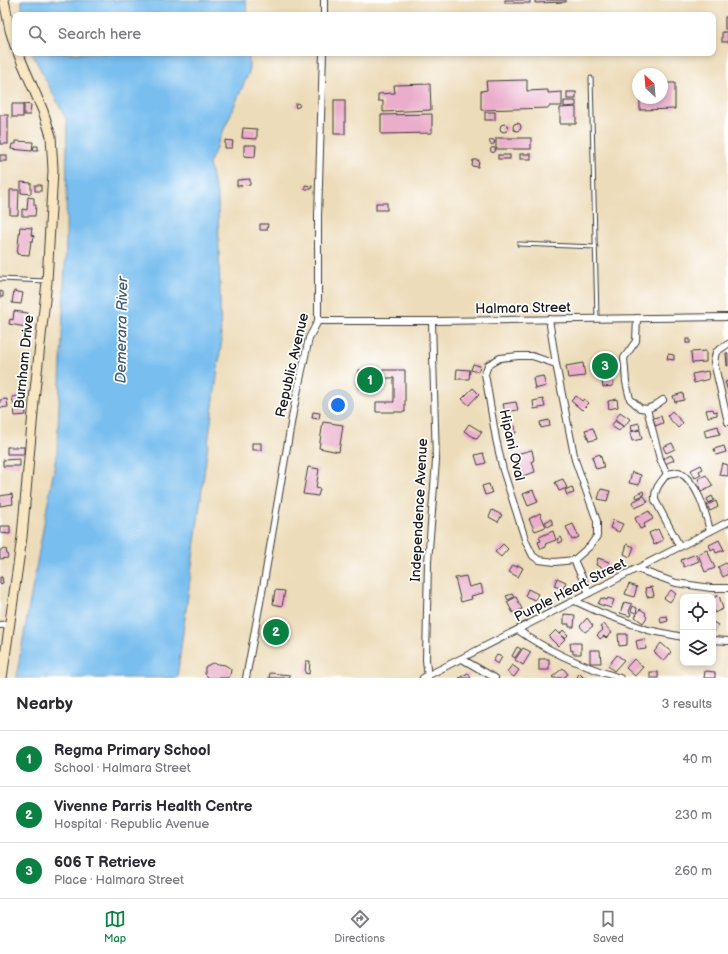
<!DOCTYPE html>
<html lang="en">
<head>
<meta charset="utf-8">
<style>
  :root { --surface:#fff; --page:#f7f7f7; --text:#2b2b33; --muted:#7c7c81; --line:#e1e1e2; --accent:#0b8043 }
  body { margin:0; font-family:"Balsamiq Sans",sans-serif; background:var(--page); color:var(--text) }
  .controls { position:absolute; right:12px; bottom:12px; display:grid; overflow:hidden; border-radius:8px; box-shadow:0 2px 6px #0003 }
  .controls button { width:36px; height:36px; display:grid; place-items:center; padding:0; border:0; border-bottom:1px solid var(--line); background:var(--surface); color:var(--text); font:20px sans-serif }
  .compass { position:absolute; left:632px; top:68px; width:36px; height:36px; border-radius:50%; background:var(--surface); box-shadow:0 2px 6px #0003; rotate:334deg }
  .you { position:absolute; left:338px; top:405px; width:14px; height:14px; margin:-10px; border:3px solid #fff; border-radius:50%; background:#1a73e8; box-shadow:0 0 0 6px #1a73e833 }
  .badge { display:grid; place-items:center; width:26px; height:26px; border-radius:50%; background:var(--accent); color:#fff; font-size:13px; font-weight:700 }
  .pin { position:absolute; translate:-50% -50%; border:2px solid #fff; box-shadow:0 1px 4px #0006 }
  .list { margin:0; padding:0; list-style:none }
  h2 { display:flex; justify-content:space-between; align-items:center; height:52px; margin:0; padding:0 16px; font-size:17px }
  h2 small { font-size:13px; font-weight:400; color:var(--muted) }
  .list li { display:grid; grid-template-columns:26px 1fr auto; gap:12px; align-items:center; box-sizing:border-box; height:56px; padding:0 16px; border-top:1px solid var(--line) }
  .list b { display:block; font-size:15px; white-space:nowrap }
  .list p { margin:0; font-size:13px; white-space:nowrap; color:var(--muted) }
  .list em { font-size:13px; font-style:normal; color:var(--muted) }
  .icon { flex:none; width:22px; height:22px; fill:none; stroke:currentColor; stroke-width:2; stroke-linecap:round; stroke-linejoin:round }
  .map { position:relative; flex:none; width:728px; height:678px; overflow:hidden }
  .search { position:absolute; background:var(--surface); box-shadow:0 2px 6px #0003; left:12px; right:12px; top:12px; height:44px; display:flex; align-items:center; gap:10px; box-sizing:border-box; padding:0 14px; border-radius:8px; color:var(--muted); font-size:15px }
  .sheet { height:220px; background:var(--surface) }
  nav { display:flex; justify-content:space-around; align-items:center; box-sizing:border-box; height:56px; border-top:1px solid var(--line); background:var(--surface); font-size:11px; color:var(--muted) }
  nav a { display:grid; justify-items:center; gap:2px }
  nav .on { color:var(--accent) }
  .map>svg:first-child { display:block }
  .water { fill:#78beef; stroke:#4a6d86 }
  .building { fill:#eaadcb }
  .lines { fill:none; stroke-linecap:round; stroke-linejoin:round }
  .lane-casing { stroke:#3b3934; stroke-width:5 }
  .street-casing { stroke:#3b3934; stroke-width:8 }
  .secondary-casing { stroke:#3b3934; stroke-width:11 }
  .lane { stroke:#fff; stroke-width:3 }
  .street { stroke:#fff; stroke-width:6 }
  .secondary { stroke:#f9e7c3; stroke-width:9 }
  .labels { text-anchor:middle; dominant-baseline:central; stroke-width:3.5; stroke-linejoin:round; paint-order:stroke }
  .street-label { font-size:14px; fill:#1c1c1c; stroke:#fff }
  .water-label { font-size:15px; font-style:italic; fill:#415d70; stroke:#fff }
</style>
</head>
<body>
<div class="map">
<svg width="728" height="678" viewBox="0 0 728 678">
  <rect width="100%" height="100%" fill="#fff"/>
  <filter id="ink" filterUnits="userSpaceOnUse"><feTurbulence type="fractalNoise" baseFrequency=".025" numOctaves="2"/><feDisplacementMap in="SourceGraphic" scale="8" xChannelSelector="R" yChannelSelector="G"/><feConvolveMatrix kernelMatrix="1 2 1 2 8 2 1 2 1" color-interpolation-filters="sRGB"/></filter>
  <filter id="wash" filterUnits="userSpaceOnUse"><feTurbulence type="fractalNoise" baseFrequency=".012" numOctaves="4" result="noise"/><feDisplacementMap in="SourceGraphic" scale="16" xChannelSelector="R" yChannelSelector="G"/><feGaussianBlur stdDeviation="0.9" result="paint"/><feColorMatrix in="noise" values="0 0 0 0 0 0 0 0 0 0 0 0 0 0 0 0 0 1.4 0 .05"/><feComposite in="paint" operator="in"/></filter>
  <g filter="url(#wash)">
    <rect width="100%" height="100%" fill="#eddcb9"/>
    <g class="water">
      <path d="M22,0H246L247,15H22Z"/>
      <path d="M32,53H249V72L209,164L218,199L221,346L177,678H16L57,452L66,243L67,121Z"/>
    </g>
    <g id="blocks">
      <g class="building">
        <rect x="505" y="0" width="25" height="3"/>
        <path d="M535,0H566V2L535,3Z"/>
        <rect x="725" y="17" width="3" height="12"/>
        <rect x="722" y="32" width="6" height="10"/>
        <path d="M527,80V91L548,90V93L562,92V106H549V108L481,110V91L487,90L486,81Z"/>
        <path d="M662,83H675V109L640,110V98H662Z"/>
        <path d="M430,84L431,110L383,112V101H378V94L395,93L394,85Z"/>
        <rect x="567" y="92" width="9" height="7"/>
        <rect x="334" y="100" width="11" height="34"/>
        <path d="M564,101H576V106L564,107Z"/>
        <path d="M298,103L300,106L296,108L295,104Z"/>
        <rect x="12" y="104" width="11" height="13"/>
        <path d="M24,104L31,105L30,115H24Z"/>
        <path d="M576,107V124H560V108Z"/>
        <rect x="485" y="112" width="10" height="8"/>
        <path d="M432,114V133L381,134V115Z"/>
        <rect x="0" y="115" width="8" height="29"/>
        <circle cx="517" cy="127" r="4"/>
        <circle cx="504" cy="128" r="4"/>
        <path d="M243,128L257,129V139L242,138Z"/>
        <rect x="496" y="138" width="35" height="11"/>
        <circle cx="492" cy="142" r="2.5"/>
        <path d="M225,140L233,141L232,148H225Z"/>
        <path d="M16,141L33,142L32,151L11,149L12,144H16Z"/>
        <path d="M244,145H256L255,157L244,156Z"/>
        <path d="M34,146H38V150H33Z"/>
        <circle cx="493" cy="150" r="2.5"/>
        <rect x="520" y="154" width="11" height="5"/>
        <rect x="0" y="155" width="7" height="6"/>
        <rect x="498" y="155" width="12" height="4"/>
        <path d="M473,160H479L478,167L472,166Z"/>
        <path d="M250,179V185L237,186V180Z"/>
        <path d="M21,182L31,183V194L21,193Z"/>
        <rect x="35" y="185" width="6" height="6"/>
        <path d="M305,185L312,186V189H305Z"/>
        <path d="M10,190H19L18,215H10Z"/>
        <path d="M28,197L34,198V205H36L35,216H22V209L27,210Z"/>
        <rect x="376" y="203" width="11" height="7"/>
        <path d="M260,224H268L267,230H260Z"/>
        <path d="M20,227L32,228L31,235L34,236L33,241H31L29,255L17,254Z"/>
        <path d="M0,291L3,292V297H0Z"/>
        <path d="M14,291L23,293L21,304L12,303Z"/>
        <path d="M14,311L28,313L26,327L9,324L10,319L13,320Z"/>
        <rect x="686" y="339" width="4" height="4"/>
        <path d="M706,351V362L692,363L691,352Z"/>
        <path d="M726,353H728V366H727Z"/>
        <path d="M668,354L674,355V360L667,359Z"/>
        <path d="M604,358H609L610,369L601,371L599,362L604,361Z"/>
        <path d="M583,363L585,376L568,378L566,366Z"/>
        <path d="M473,364L480,366L478,372L471,370Z"/>
        <path d="M457,369L470,370L469,379H456Z"/>
        <path d="M359,370H405V412H376V402H394V378H369V388H358Z"/>
        <path d="M708,371L709,379L694,383L692,374Z"/>
        <path d="M543,376L546,386L535,389L533,378Z"/>
        <path d="M613,378V386L603,387L602,380Z"/>
        <path d="M728,381V391L725,382Z"/>
        <path d="M473,388L479,394L469,405L462,399Z"/>
        <path d="M683,393L684,400L675,402L673,396Z"/>
        <path d="M23,395L24,404L14,406L12,397Z"/>
        <path d="M576,396L582,401L584,399L589,403L582,410L571,401Z"/>
        <path d="M7,399L8,407L0,408V400Z"/>
        <path d="M543,399L545,407L534,409L533,401Z"/>
        <path d="M617,399L618,407L609,409L608,401Z"/>
        <path d="M516,402L518,410L505,412L503,404Z"/>
        <path d="M25,407L26,415L15,416L14,408Z"/>
        <path d="M713,409L714,412L717,411V415L708,417L706,410Z"/>
        <path d="M672,411L683,423L678,428L667,416Z"/>
        <path d="M313,412L320,413L319,419L312,418Z"/>
        <path d="M620,412L630,419L624,427L615,420Z"/>
        <path d="M661,416L663,423L655,426L653,418Z"/>
        <path d="M549,420L550,426L541,428L540,422Z"/>
        <path d="M615,421L623,426L619,431L611,426Z"/>
        <path d="M323,422L343,425L339,452L319,448Z"/>
        <path d="M639,423L640,429L632,431L631,425Z"/>
        <path d="M469,424L482,432L477,439L464,431Z"/>
        <path d="M515,426L516,433L509,434L507,428Z"/>
        <path d="M718,426L720,434L706,437L704,430Z"/>
        <path d="M593,428L597,439L589,441L585,430Z"/>
        <path d="M640,430L642,439L632,441L630,432Z"/>
        <rect x="252" y="443" width="9" height="7"/>
        <path d="M672,443L675,449L666,453L663,447Z"/>
        <path d="M724,446L726,452L716,455L714,449Z"/>
        <rect x="7" y="447" width="17" height="7"/>
        <path d="M532,450L534,460L532,461L535,472L522,476L516,454Z"/>
        <path d="M483,453L486,463L478,465L475,455Z"/>
        <path d="M600,454L604,467L596,469L592,457Z"/>
        <path d="M671,455L674,460L665,464L663,459Z"/>
        <path d="M20,459V466H3V460Z"/>
        <path d="M722,463L728,465V476L719,475Z"/>
        <path d="M701,465L703,469L699,471L701,475L695,478L691,470Z"/>
        <path d="M308,467L319,469L316,488L320,489L318,496L303,494Z"/>
        <path d="M632,472L641,475L639,485L629,483Z"/>
        <path d="M706,475L713,486L701,492L698,484L700,483L698,479Z"/>
        <path d="M563,479L567,488L559,491L555,482Z"/>
        <path d="M489,484L492,493L485,495L482,486Z"/>
        <path d="M572,487L574,493L567,495L565,490Z"/>
        <path d="M601,489L610,491L607,501L598,499Z"/>
        <path d="M533,490L538,502L528,506L523,494Z"/>
        <path d="M643,491L644,495L637,498L635,495Z"/>
        <path d="M12,494L13,504L0,506V496Z"/>
        <path d="M644,496L648,502L635,508L632,502Z"/>
        <path d="M712,496L714,500L709,503L707,499Z"/>
        <path d="M716,501L718,507L710,511L707,505Z"/>
        <path d="M492,510L502,515L498,522L489,517Z"/>
        <path d="M649,511L653,519L644,524L645,527L640,529L635,518Z"/>
        <path d="M540,513L546,527L535,531L529,519Z"/>
        <path d="M551,519L553,524L548,527L545,522Z"/>
        <path d="M613,520L623,524L619,532L610,528Z"/>
        <path d="M573,524L579,537L572,540L566,527Z"/>
        <path d="M0,526H10V534L0,533Z"/>
        <path d="M658,529L663,540L654,545L649,533Z"/>
        <path d="M553,531L556,540L545,544L546,547L541,549L538,542L541,541L539,537Z"/>
        <path d="M561,537L563,541L559,543L557,539Z"/>
        <path d="M719,540L724,550L716,553L714,548L711,550L709,545Z"/>
        <path d="M503,544L508,549L501,557L495,552Z"/>
        <path d="M627,544L634,547L630,557L624,554Z"/>
        <path d="M6,549L8,558L0,559V550Z"/>
        <path d="M707,550L715,568L705,572L698,554Z"/>
        <path d="M696,554L699,561L684,567L681,560Z"/>
        <path d="M598,558L609,562L606,569L596,565Z"/>
        <path d="M726,563L728,568V574L723,577L718,567Z"/>
        <path d="M513,565L517,567L518,565L523,568L518,577L509,572Z"/>
        <path d="M466,576L469,587L481,584L483,593L471,596L472,599L461,602L455,578Z"/>
        <path d="M0,577H2L3,583L0,584Z"/>
        <path d="M557,578L566,582L563,589L554,586Z"/>
        <path d="M629,584L637,587L634,597L625,594Z"/>
        <path d="M652,587L654,596L647,597L645,588Z"/>
        <path d="M528,589L538,594L535,600L525,596Z"/>
        <path d="M275,590L285,591L282,606L273,604Z"/>
        <path d="M671,590L676,594L670,602L664,598Z"/>
        <path d="M512,594L514,597L508,600L506,596Z"/>
        <path d="M719,595L723,609L714,613L713,598Z"/>
        <path d="M516,597L522,609L513,613L507,602Z"/>
        <path d="M601,598L607,600L608,598L614,600L611,608L598,604Z"/>
        <path d="M624,602L632,604L629,612L631,613L630,616L620,613Z"/>
        <path d="M633,606L637,608L636,613L631,611Z"/>
        <path d="M640,609L646,613L645,615L647,617L643,623L635,617Z"/>
        <path d="M564,614L575,615L574,627H569V624H564Z"/>
        <path d="M667,616L668,621L661,623L660,617Z"/>
        <path d="M587,618L593,626L585,632L580,626Z"/>
        <path d="M287,621L289,641L275,642L274,636L282,635L281,628H274L273,622Z"/>
        <path d="M713,622L718,625L713,634Z"/>
        <path d="M604,624L612,633L606,638L604,636L600,639L597,635L603,630L600,627Z"/>
        <path d="M556,630L565,639L558,646L549,637Z"/>
        <path d="M563,630L568,635L565,638L560,634Z"/>
        <path d="M618,634H627V645L619,646Z"/>
        <path d="M645,639L646,649L638,650L636,641Z"/>
        <path d="M570,643H581V654H573V650L571,651Z"/>
        <path d="M661,643L671,652L664,661L654,652Z"/>
        <path d="M517,647L521,649L515,658L512,656Z"/>
        <path d="M523,648L531,652L523,665L515,660Z"/>
        <path d="M590,650H600L601,663H590Z"/>
        <path d="M497,655L502,657L498,664L493,661Z"/>
        <path d="M617,655L624,660L614,671L608,666Z"/>
        <rect x="539" y="659" width="10" height="11"/>
        <path d="M634,659L643,667L635,676L626,668Z"/>
        <path d="M306,661H310L309,674L305,673Z"/>
        <path d="M212,663L225,665L231,669L230,676L227,678H209L205,674V667Z"/>
        <path d="M512,665L519,670L514,677L507,672Z"/>
        <path d="M563,668L568,674L563,678H553L552,677Z"/>
        <path d="M705,671L715,672V678H704Z"/>
        <rect x="650" y="672" width="8" height="6"/>
        <path d="M270,673L290,675L289,678H269Z"/>
        <path d="M468,673L471,678H459Z"/>
        <path d="M579,673L584,678H577Z"/>
      </g>
    </g>
  </g>
  <g filter="url(#ink)">
    <use href="#blocks" fill-opacity="0" stroke="#3b3934" stroke-width="1"/>
    <g class="lines">
      <defs>
        <g id="lane">
          <path d="M591,78L597,318"/>
          <path d="M519,244L596,247"/>
          <path d="M0,279L46,281"/>
        </g>
        <g id="street">
          <path d="M324,15V0"/>
          <path d="M637,318L636,341L624,358L626,382L630,399L640,408L647,409L660,459L667,474L679,472C698,483 705,510 710,531"/>
          <path d="M549,319L556,364L575,460L597,521V536L590,546L574,560"/>
          <path d="M318,321H432L728,317"/>
          <path d="M728,344L716,352L714,362L728,422"/>
          <path d="M556,364L532,356H518L500,358L488,365L485,374L496,439L503,470L526,542L533,556L539,560L555,562L574,560L589,593"/>
          <path d="M647,409L654,406L663,400"/>
          <path d="M667,474C660,483 654,489 655,500L680,547"/>
          <path d="M637,569L676,583L711,588H728"/>
          <path d="M575,601L599,612L648,630L683,637"/>
          <path d="M0,625L9,624"/>
          <path d="M518,630C547,651 585,667 620,678"/>
          <path d="M713,640L728,641"/>
          <path d="M462,659L495,678"/>
          <path d="M246,678L265,576L293,412L309,338L318,321V216L323,53"/>
          <path d="M423,678L728,522"/>
          <path d="M428,678L426,660L428,562L436,461L432,321"/>
        </g>
        <g id="secondary">
          <path d="M4,0L10,30L15,46"/>
          <path d="M2,678L22,537L35,390L47,282L53,170L51,136L43,111L18,53"/>
        </g>
      </defs>
      <use href="#lane" class="lane-casing"/>
      <use href="#street" class="street-casing"/>
      <use href="#secondary" class="secondary-casing"/>
      <use href="#lane" class="lane"/>
      <use href="#street" class="street"/>
      <use href="#secondary" class="secondary"/>
    </g>
  </g>
  <g class="labels">
    <g class="street-label">
      <text transform="translate(523 308) rotate(-1)">Halmara Street</text>
      <text transform="translate(24 362) rotate(-84)">Burnham Drive</text>
      <text transform="translate(292 365) rotate(-77)">Republic Avenue</text>
      <text transform="translate(512 445) rotate(77)">Hipani Oval</text>
      <text transform="translate(419 510) rotate(-87)">Independence Avenue</text>
      <text transform="translate(570 590) rotate(-27)">Purple Heart Street</text>
    </g>
    <g class="water-label">
      <text transform="translate(122 330) rotate(-89)">Demerara River</text>
    </g>
  </g>
</svg>
<div class="controls">
<button><svg class="icon" aria-label="locate" viewBox="0 0 24 24"><circle cx="12" cy="12" r="6"/><path d="M12 2v4M12 18v4M2 12h4M18 12h4"/></svg></button>
<button><svg class="icon" aria-label="layers" viewBox="0 0 24 24"><path d="M12 4l9 5-9 5-9-5zM3 14l9 5 9-5"/></svg></button>
</div>
<svg class="compass" viewBox="-18 -18 36 36"><path d="M0-13l5 13h-10z" fill="#e53935"/><path d="M0 13l5-13h-10z" fill="#7c7c81"/></svg>
<div class="you"></div>
<div class="pin badge" style="left:370px;top:380px">1</div>
<div class="pin badge" style="left:276px;top:632px">2</div>
<div class="pin badge" style="left:605px;top:366px">3</div>
<div class="search"><svg class="icon" aria-label="search" viewBox="0 0 24 24"><circle cx="10" cy="10" r="6"/><path d="M15 15l6 6"/></svg>Search here</div>
</div>
<section class="sheet">
<h2>Nearby<small>3 results</small></h2>
<ul class="list">
<li><span class="badge">1</span><div><b>Regma Primary School</b><p>School · Halmara Street</p></div><em>40 m</em></li>
<li><span class="badge">2</span><div><b>Vivenne Parris Health Centre</b><p>Hospital · Republic Avenue</p></div><em>230 m</em></li>
<li><span class="badge">3</span><div><b>606 T Retrieve</b><p>Place · Halmara Street</p></div><em>260 m</em></li>
</ul>
</section>
<nav>
<a class="on"><svg class="icon" aria-label="map" viewBox="0 0 24 24"><path d="M3 6l6-2 6 2 6-2v14l-6 2-6-2-6 2zM9 4v14M15 6v14"/></svg>Map</a>
<a><svg class="icon" aria-label="directions" viewBox="0 0 24 24"><path d="M12 3l9 9-9 9-9-9zM9 14v-3h6M13 9l2 2-2 2"/></svg>Directions</a>
<a><svg class="icon" aria-label="saved" viewBox="0 0 24 24"><path d="M7 4h10v16l-5-4-5 4z"/></svg>Saved</a>
</nav>
</body>
</html>
